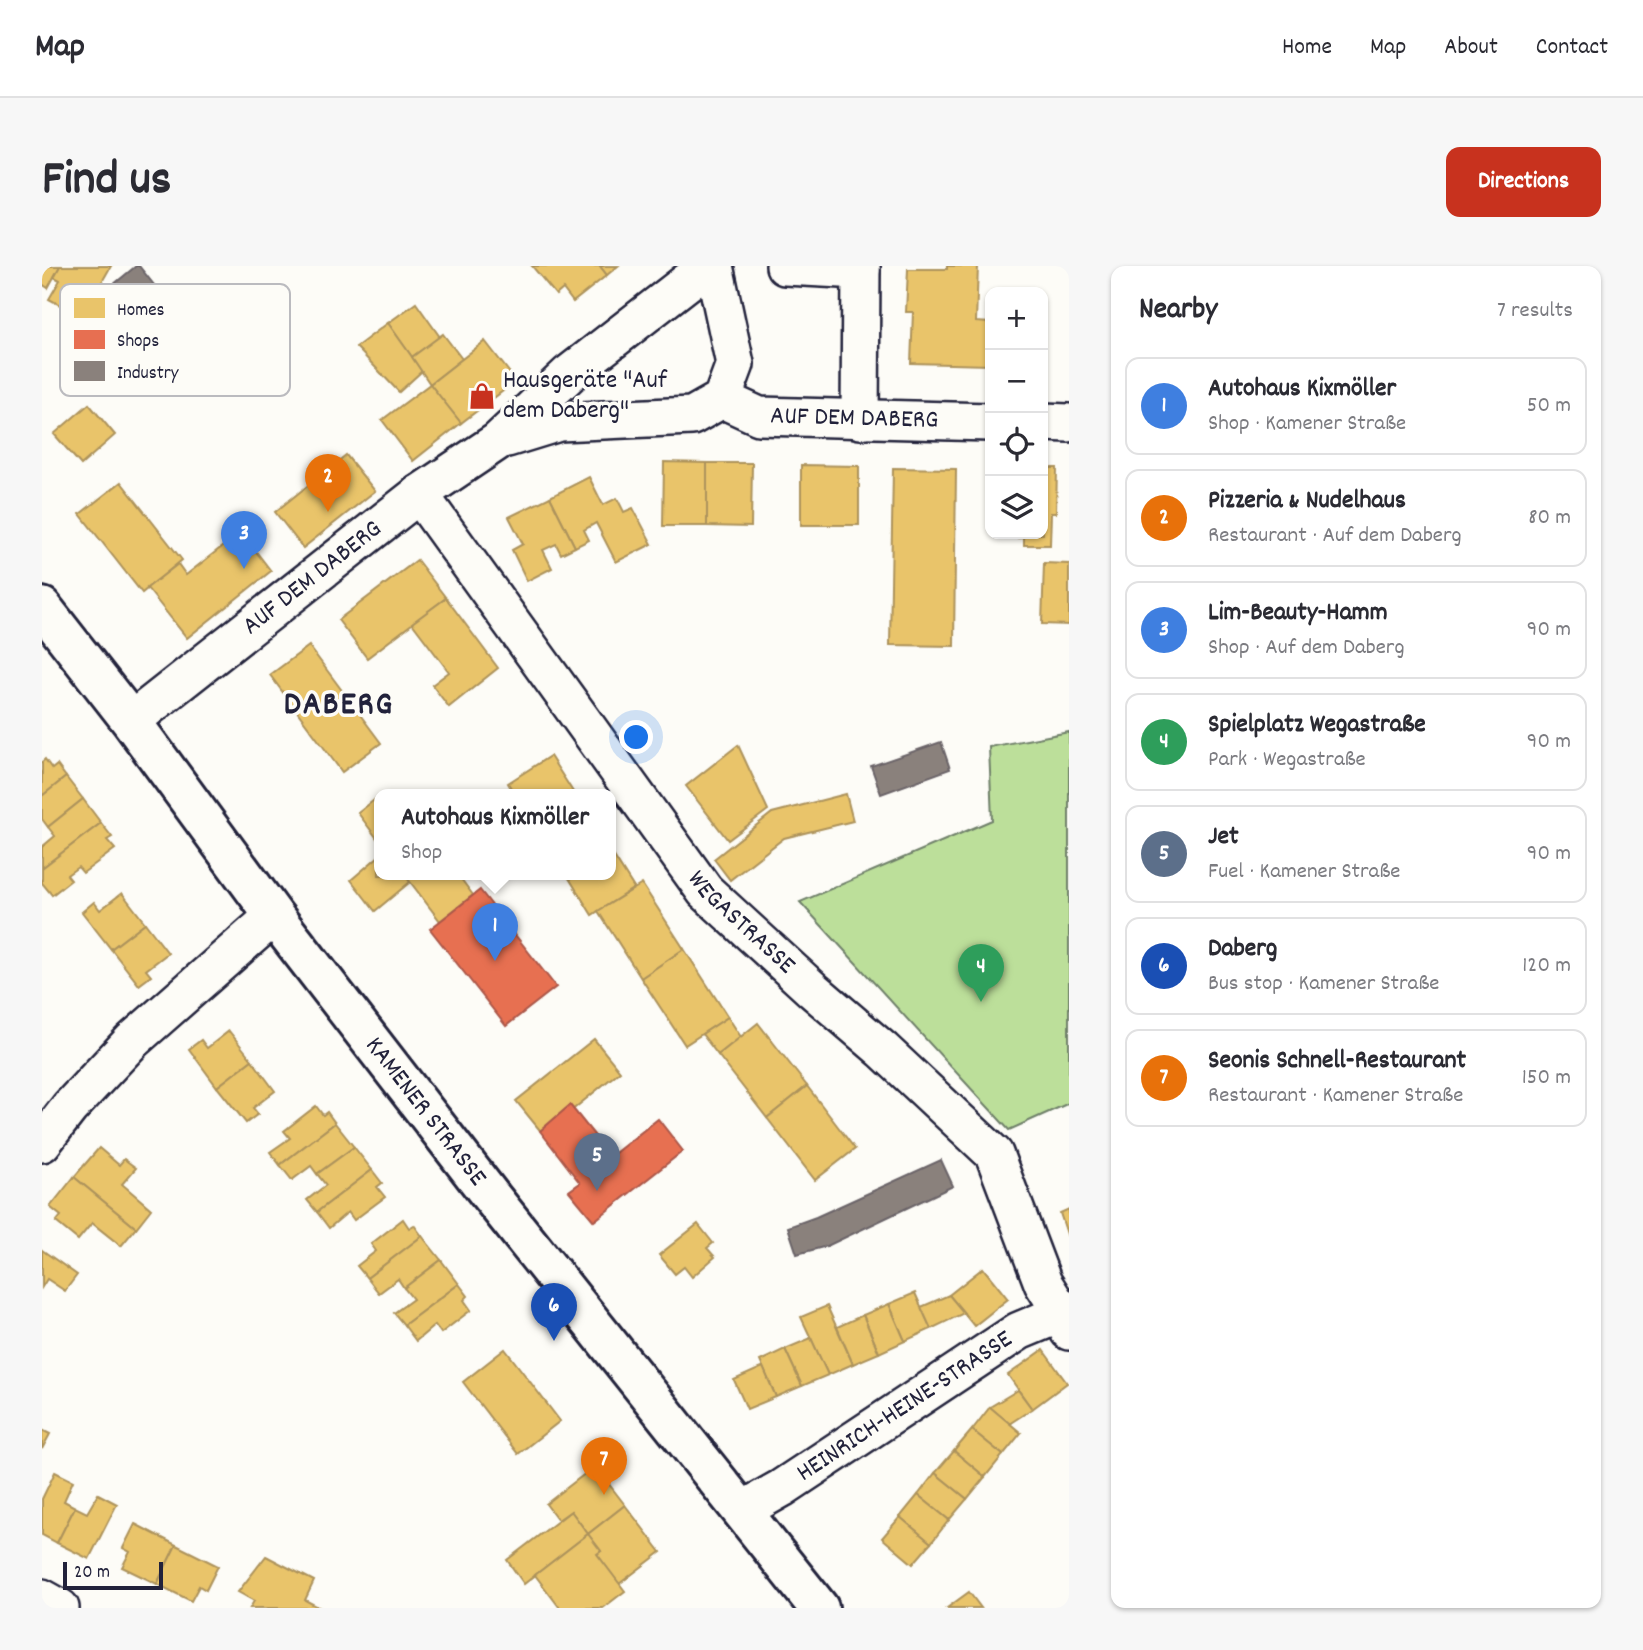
<!DOCTYPE html>
<html lang="en">
<head>
<meta charset="utf-8">
<style>
  :root { --surface:#fff; --page:#f7f7f7; --text:#2b2b33; --muted:#7c7c81; --line:#e1e1e2; --accent:#c8321e }
  body { margin:0; font-family:Dekko,sans-serif; background:var(--page); color:var(--text) }
  .controls { position:absolute; right:21px; top:21px; display:grid; overflow:hidden; border-radius:14px; box-shadow:0 2px 5px #0004 }
  .controls button { width:63px; height:63px; display:grid; place-items:center; padding:0; border:0; border-bottom:2px solid var(--line); background:var(--surface); color:var(--text); font:35px sans-serif }
  .scale { position:absolute; left:21px; bottom:18px; width:100px; box-sizing:border-box; padding-left:7px; border:4px solid #22223b; border-top:0; font-size:19px; line-height:24px; white-space:nowrap; color:#22223b; -webkit-text-stroke:5px #fdfcf7; paint-order:stroke }
  .you { position:absolute; left:595px; top:472px; width:24px; height:24px; margin:-18px; border:5px solid #fff; border-radius:50%; background:#1a73e8; box-shadow:0 0 0 10px #1a73e833 }
  .badge { display:grid; place-items:center; width:46px; height:46px; border-radius:50%; background:var(--accent); color:#fff; font-size:23px; font-weight:700 }
  .pin { position:absolute; translate:-50% -58px; filter:drop-shadow(0 2px 4px #0008) }
  .pin::after { content:''; position:absolute; top:37px; width:24px; height:21px; background:inherit; clip-path:polygon(0 0,100% 0,50% 100%) }
  .popup { position:absolute; left:332px; top:523px; width:242px; height:91px; box-sizing:border-box; display:grid; place-content:center; border-radius:14px; background:var(--surface); filter:drop-shadow(0 2px 5px #0005); font-size:23px; white-space:nowrap; color:var(--muted) }
  .popup b { font-size:26px; color:var(--text) }
  .popup::after { content:''; position:absolute; left:50%; top:100%; margin-left:-14px; border:14px solid transparent; border-top-color:var(--surface) }
  .list { margin:0; padding:0; list-style:none }
  h2 { display:flex; justify-content:space-between; align-items:center; height:91px; margin:0; padding:0 28px; font-size:30px }
  h2 small { font-size:23px; font-weight:400; color:var(--muted) }
  .list li { display:grid; grid-template-columns:46px 1fr auto; gap:21px; align-items:center; box-sizing:border-box; height:98px; margin:0 14px 14px; padding:0 14px; border:2px solid var(--line); border-radius:14px }
  .list b { display:block; font-size:26px; white-space:nowrap }
  .list p { margin:0; font-size:23px; white-space:nowrap; color:var(--muted) }
  .list em { font-size:23px; font-style:normal; color:var(--muted) }
  .icon { flex:none; width:38px; height:38px; fill:none; stroke:currentColor; stroke-width:2; stroke-linecap:round; stroke-linejoin:round }
  .map { position:relative; flex:none; width:1027px; height:1342px; overflow:hidden; border-radius:14px }
  header { display:flex; align-items:center; gap:42px; box-sizing:border-box; height:98px; padding:0 35px; background:var(--surface); border-bottom:2px solid var(--line) }
  header strong { font-size:33px }
  nav { display:flex; gap:38px; margin-inline-start:auto; font-size:24px }
  .intro { display:flex; align-items:center; justify-content:space-between; box-sizing:border-box; height:168px; padding:0 42px }
  h1 { margin:0; font-size:49px }
  .button { padding:18px 32px; border-radius:14px; background:var(--accent); color:#fff; font-size:24px; font-weight:700 }
  main { display:flex; gap:42px; padding:0 42px }
  aside { flex:1; background:var(--surface); border-radius:14px; box-shadow:0 2px 5px #0004 }
  .map>svg:first-child { display:block }
  .green { fill:#bcdf9a; stroke:#6f806a; stroke-width:2 }
  .homes { fill:#e9c46a; stroke:#ad935c; stroke-width:2 }
  .shops { fill:#e76f51; stroke:#ac584a; stroke-width:2 }
  .industry { fill:#8a817c; stroke:#6b6468; stroke-width:2 }
  .lines { fill:none; stroke-linecap:round; stroke-linejoin:round }
  .minor-casing { stroke:#22223b; stroke-width:42 }
  .secondary-casing { stroke:#22223b; stroke-width:44 }
  .minor { stroke:#fdfcf7; stroke-width:37 }
  .secondary { stroke:#fdfcf7; stroke-width:38 }
  .labels { text-anchor:middle; dominant-baseline:central; stroke-width:7; stroke-linejoin:round; paint-order:stroke }
  .poi-label { font-size:26px; fill:#22223b; stroke:#fdfcf7; text-anchor:start }
  .street-label { font-size:26px; fill:#22223b; stroke:#fdfcf7 }
  .district-label { font-size:33px; font-weight:bold; letter-spacing:2px; fill:#22223b; stroke:#fdfcf7 }
  .key { fill:#fdfcf7; stroke:#bbbbbf; stroke-width:2 }
  .key-label { font-size:19px; fill:#22223b }
</style>
</head>
<body>
<header>
<strong>Map</strong>
<nav><a>Home</a><a>Map</a><a>About</a><a>Contact</a></nav>
</header>
<div class="intro"><h1>Find us</h1><a class="button">Directions</a></div>
<main>
<div class="map">
<svg width="1027" height="1342" viewBox="0 0 1027 1342">
  <rect width="100%" height="100%" fill="#fdfcf7"/>
  <filter id="ink" filterUnits="userSpaceOnUse"><feTurbulence type="fractalNoise" baseFrequency=".0143" numOctaves="2"/><feDisplacementMap in="SourceGraphic" scale="14" xChannelSelector="R" yChannelSelector="G"/><feConvolveMatrix kernelMatrix="1 2 1 2 8 2 1 2 1" color-interpolation-filters="sRGB"/></filter>
  <g filter="url(#ink)">
    <path class="green" d="M1027,466V837L967,864L758,636L950,554L947,481Z"/>
    <g class="homes">
      <path d="M0,0H18L6,22L0,18Z"/>
      <path d="M18,0H69L40,51L7,33L18,14L12,11Z"/>
      <path d="M490,0H558L565,9L531,36L521,23L514,29Z"/>
      <path d="M558,0H576L565,9Z"/>
      <path d="M905,0H936L934,56L948,57V99L869,97L871,46H864L866,3H905Z"/>
      <path d="M374,37L398,71L370,91L346,57Z"/>
      <path d="M346,57L380,105L357,126L314,81Z"/>
      <path d="M401,68L420,93L388,118L370,91Z"/>
      <path d="M443,75L474,115L419,157L388,118Z"/>
      <path d="M388,118L419,157L371,195L340,154Z"/>
      <path d="M47,138L73,169L39,199L12,168Z"/>
      <path d="M304,189L333,225L261,282L233,246Z"/>
      <path d="M622,196L665,197V260H621Z"/>
      <path d="M665,197H710L709,261L665,260Z"/>
      <path d="M759,199L817,200V259H759Z"/>
      <path d="M851,202L914,203L912,380L848,379Z"/>
      <path d="M1001,202H1015L1014,247H1009L1008,279H982V272H955V268H1001Z"/>
      <path d="M547,211L561,239L575,232L582,246L591,242L610,278L574,296L554,257L542,264L547,274L533,281L508,231Z"/>
      <path d="M79,216L140,294L100,327L38,248Z"/>
      <path d="M508,231L533,281L519,288L514,278L501,284L510,302L485,315L470,284L481,278L467,251Z"/>
      <path d="M199,266L229,305L145,372L105,322L136,298L144,309Z"/>
      <path d="M375,294L404,332L325,392L296,354Z"/>
      <path d="M1002,297L1027,298V359L1000,358Z"/>
      <path d="M404,332L456,402L407,441L390,419L407,406L370,357Z"/>
      <path d="M267,380L339,477L300,506L228,409Z"/>
      <path d="M696,479L726,544L686,574L644,520Z"/>
      <path d="M508,490L533,529H473L466,517Z"/>
      <path d="M3,493L10,503L15,499L24,511L0,530V496Z"/>
      <path d="M24,511L41,533L6,561L0,553V530Z"/>
      <path d="M804,528L811,555L742,572L688,614L672,593L730,547Z"/>
      <path d="M337,530V575L316,547Z"/>
      <path d="M41,533L59,557L0,602V581L13,570L6,561Z"/>
      <path d="M59,557L70,571L65,574L73,583L41,607L36,601L25,609L29,614L10,629L0,617V602Z"/>
      <path d="M568,584L592,622L550,649L525,609H568Z"/>
      <path d="M337,590V609H363L368,616L333,645L309,614Z"/>
      <path d="M363,609H416L431,629L398,655Z"/>
      <path d="M600,618L642,683L599,712L556,645Z"/>
      <path d="M80,627L103,657L69,683L40,646L52,636L58,644Z"/>
      <path d="M103,657L126,687L104,704L109,710L97,719L69,683Z"/>
      <path d="M642,683L686,751L643,779L599,712Z"/>
      <path d="M686,751L699,771L676,789L660,768Z"/>
      <path d="M716,757L765,820L725,852L676,789Z"/>
      <path d="M187,765L210,794L175,821L147,783L159,774L165,782Z"/>
      <path d="M552,773L578,805L501,868L474,835Z"/>
      <path d="M210,794L233,825L211,842L216,848L204,857L175,821Z"/>
      <path d="M765,820L813,883L773,914L725,852Z"/>
      <path d="M274,840L281,849L285,846L293,857L238,899L228,886L248,872L242,865Z"/>
      <path d="M293,857L312,881L275,908L269,900L250,914L238,899Z"/>
      <path d="M312,881L330,904L275,946L265,934L284,919L275,908Z"/>
      <path d="M57,882L77,899L82,893L94,902L80,918L109,943L94,962L32,911Z"/>
      <path d="M330,904L340,917L335,921L343,931L312,954L306,946L287,962L275,946Z"/>
      <path d="M32,911L94,962L79,980L50,957L36,974L14,956L19,950L8,941Z"/>
      <path d="M1027,943V974L1018,947Z"/>
      <path d="M361,953L367,962L372,959L380,970L325,1012L315,1000L334,985L329,978Z"/>
      <path d="M656,958L671,977L665,982L673,991L650,1011L642,1001L633,1008L617,989Z"/>
      <path d="M380,970L399,994L362,1022L356,1013L337,1027L325,1012Z"/>
      <path d="M0,984L35,1009L23,1025L5,1013L0,1021Z"/>
      <path d="M399,994L417,1018L362,1059L352,1047L371,1033L362,1022Z"/>
      <path d="M941,1002L966,1033L932,1060L907,1029Z"/>
      <path d="M417,1018L426,1030L422,1034L429,1044L399,1067L393,1059L374,1075L362,1059Z"/>
      <path d="M873,1027L889,1063L863,1075L847,1038Z"/>
      <path d="M907,1029L922,1047L889,1063L879,1041Z"/>
      <path d="M847,1038L863,1075L837,1087L821,1049Z"/>
      <path d="M785,1040L811,1098L786,1109L759,1051Z"/>
      <path d="M821,1049L837,1087L811,1098L795,1061Z"/>
      <path d="M769,1072L786,1109L760,1120L743,1083Z"/>
      <path d="M463,1083L518,1155L476,1188L421,1116Z"/>
      <path d="M743,1083L760,1120L734,1131L718,1095Z"/>
      <path d="M1001,1084L1025,1117L990,1143L966,1109Z"/>
      <path d="M721,1101L734,1131L705,1143L692,1114Z"/>
      <path d="M976,1124L990,1143L967,1158L948,1141Z"/>
      <path d="M948,1141L979,1167L961,1189L930,1164Z"/>
      <path d="M0,1164L8,1168L0,1183Z"/>
      <path d="M930,1164L961,1189L943,1211L912,1185Z"/>
      <path d="M912,1185L943,1211L925,1233L893,1207Z"/>
      <path d="M553,1200L583,1239L546,1268L529,1245L516,1254L504,1238Z"/>
      <path d="M13,1206L31,1215L22,1235L33,1241L15,1277L0,1269V1233Z"/>
      <path d="M893,1207L925,1233L907,1254L876,1229Z"/>
      <path d="M56,1228L75,1238L47,1293L15,1277L33,1241L45,1247Z"/>
      <path d="M876,1229L907,1254L889,1277L858,1251Z"/>
      <path d="M583,1239L619,1286L577,1318L555,1288L559,1285L546,1268Z"/>
      <path d="M529,1245L546,1268L482,1318L465,1294Z"/>
      <path d="M858,1251L889,1277L871,1298L840,1272Z"/>
      <path d="M93,1258L134,1279L115,1318L80,1301L88,1286L81,1282Z"/>
      <path d="M546,1268L559,1285L555,1288L583,1325L561,1342H518L493,1309Z"/>
      <path d="M134,1279L176,1300L164,1324L157,1320L149,1335L115,1318Z"/>
      <path d="M224,1290L272,1315L263,1334L278,1342H208L212,1335L196,1326Z"/>
      <path d="M927,1326L939,1342H905Z"/>
    </g>
    <g class="shops">
      <path d="M438,624L514,721L464,760L388,663Z"/>
      <path d="M528,839L569,890L616,853L641,885L552,955L527,925L538,917L498,865Z"/>
    </g>
    <g class="industry">
      <path d="M94,0H97L170,92L145,112L71,19Z"/>
      <path d="M899,476L908,503L839,528L829,500Z"/>
      <path d="M899,894L911,920L785,980L755,988L746,961L774,951Z"/>
    </g>
    <g class="lines">
      <defs>
        <g id="minor">
          <path d="M743,0L819,4"/>
          <path id="s1" d="M680,133L717,150L948,156"/>
          <path d="M818,154L819,0"/>
          <path d="M1001,156L1027,157"/>
          <path d="M465,172L517,156L650,150L680,133L693,98L672,0"/>
          <path id="s2" d="M377,228L663,625L771,724L841,784L952,888L1001,1017L1020,1047L1027,1065"/>
          <path id="s3" d="M89,455L377,228L456,175L527,108L666,0"/>
          <path d="M0,877L28,841L90,775L232,650"/>
          <path id="s4" d="M701,1244L740,1222L977,1065L1027,1044"/>
          <path d="M0,1332L18,1342"/>
        </g>
        <g id="secondary">
          <path id="s5" d="M0,341L89,455L232,650L447,928L777,1342"/>
        </g>
      </defs>
      <use href="#minor" class="minor-casing"/>
      <use href="#secondary" class="secondary-casing"/>
      <use href="#minor" class="minor"/>
      <use href="#secondary" class="secondary"/>
    </g>
  </g>
  <defs>
    <symbol id="shop-bare" viewBox="-9 -9 18 18"><path d="M-5-2.5h2.3a2.7 3.5 0 0 1 5.4 0H5L5.5 6h-11ZM-1.5-2.5h3a1.5 2.3 0 0 0-3 0Z" fill="#c8321e" stroke="#fdfcf7" stroke-width="2.5" paint-order="stroke"/></symbol>
  </defs>
  <g fill-rule="evenodd">
    <use href="#shop-bare" x="421" y="111" width="38" height="38"/>
  </g>
  <g class="labels">
    <g class="poi-label">
      <text x="461" y="115">Hausgeräte "Auf<tspan x="461" dy="30">dem Daberg"</tspan></text>
    </g>
    <g class="street-label">
      <text stroke="none"><textPath href="#s1" startOffset="136">AUF DEM DABERG</textPath></text>
      <text stroke="none"><textPath href="#s3" startOffset="231">AUF DEM DABERG</textPath></text>
      <text stroke="none"><textPath href="#s2" startOffset="537">WEGASTRASSE</textPath></text>
      <text stroke="none"><textPath href="#s5" startOffset="634">KAMENER STRASSE</textPath></text>
      <text stroke="none"><textPath href="#s4" startOffset="192">HEINRICH-HEINE-STRASSE</textPath></text>
    </g>
    <g class="district-label">
      <text x="297" y="440">DABERG</text>
    </g>
  </g>
  <rect x="18" y="18" width="230" height="112" rx="10" class="key"/>
  <rect x="32" y="32" width="31" height="20" fill="#e9c46a"/>
  <rect x="32" y="64" width="31" height="19" fill="#e76f51"/>
  <rect x="32" y="95" width="31" height="20" fill="#8a817c"/>
  <g class="key-label">
    <text x="75" y="49">Homes</text>
    <text x="75" y="80">Shops</text>
    <text x="75" y="112">Industry</text>
  </g>
</svg>
<div class="controls">
<button>+</button>
<button>−</button>
<button><svg class="icon" aria-label="locate" viewBox="0 0 24 24"><circle cx="12" cy="12" r="6"/><path d="M12 2v4M12 18v4M2 12h4M18 12h4"/></svg></button>
<button><svg class="icon" aria-label="layers" viewBox="0 0 24 24"><path d="M12 4l9 5-9 5-9-5zM3 14l9 5 9-5"/></svg></button>
</div>
<div class="scale">20 m</div>
<div class="you"></div>
<div class="pin badge" style="left:453px;top:695px;background:#3f7fe0">1</div>
<div class="popup"><b>Autohaus Kixmöller</b>Shop</div>
<div class="pin badge" style="left:286px;top:246px;background:#e8710a">2</div>
<div class="pin badge" style="left:202px;top:303px;background:#3f7fe0">3</div>
<div class="pin badge" style="left:939px;top:736px;background:#2e9e5b">4</div>
<div class="pin badge" style="left:555px;top:925px;background:#5c6f8a">5</div>
<div class="pin badge" style="left:512px;top:1075px;background:#1a4fb4">6</div>
<div class="pin badge" style="left:562px;top:1229px;background:#e8710a">7</div>
</div>
<aside>
<h2>Nearby<small>7 results</small></h2>
<ul class="list">
<li><span class="badge" style="background:#3f7fe0">1</span><div><b>Autohaus Kixmöller</b><p>Shop · Kamener Straße</p></div><em>50 m</em></li>
<li><span class="badge" style="background:#e8710a">2</span><div><b>Pizzeria &amp; Nudelhaus</b><p>Restaurant · Auf dem Daberg</p></div><em>80 m</em></li>
<li><span class="badge" style="background:#3f7fe0">3</span><div><b>Lim-Beauty-Hamm</b><p>Shop · Auf dem Daberg</p></div><em>90 m</em></li>
<li><span class="badge" style="background:#2e9e5b">4</span><div><b>Spielplatz Wegastraße</b><p>Park · Wegastraße</p></div><em>90 m</em></li>
<li><span class="badge" style="background:#5c6f8a">5</span><div><b>Jet</b><p>Fuel · Kamener Straße</p></div><em>90 m</em></li>
<li><span class="badge" style="background:#1a4fb4">6</span><div><b>Daberg</b><p>Bus stop · Kamener Straße</p></div><em>120 m</em></li>
<li><span class="badge" style="background:#e8710a">7</span><div><b>Seonis Schnell-Restaurant</b><p>Restaurant · Kamener Straße</p></div><em>150 m</em></li>
</ul>
</aside>
</main>
</body>
</html>
